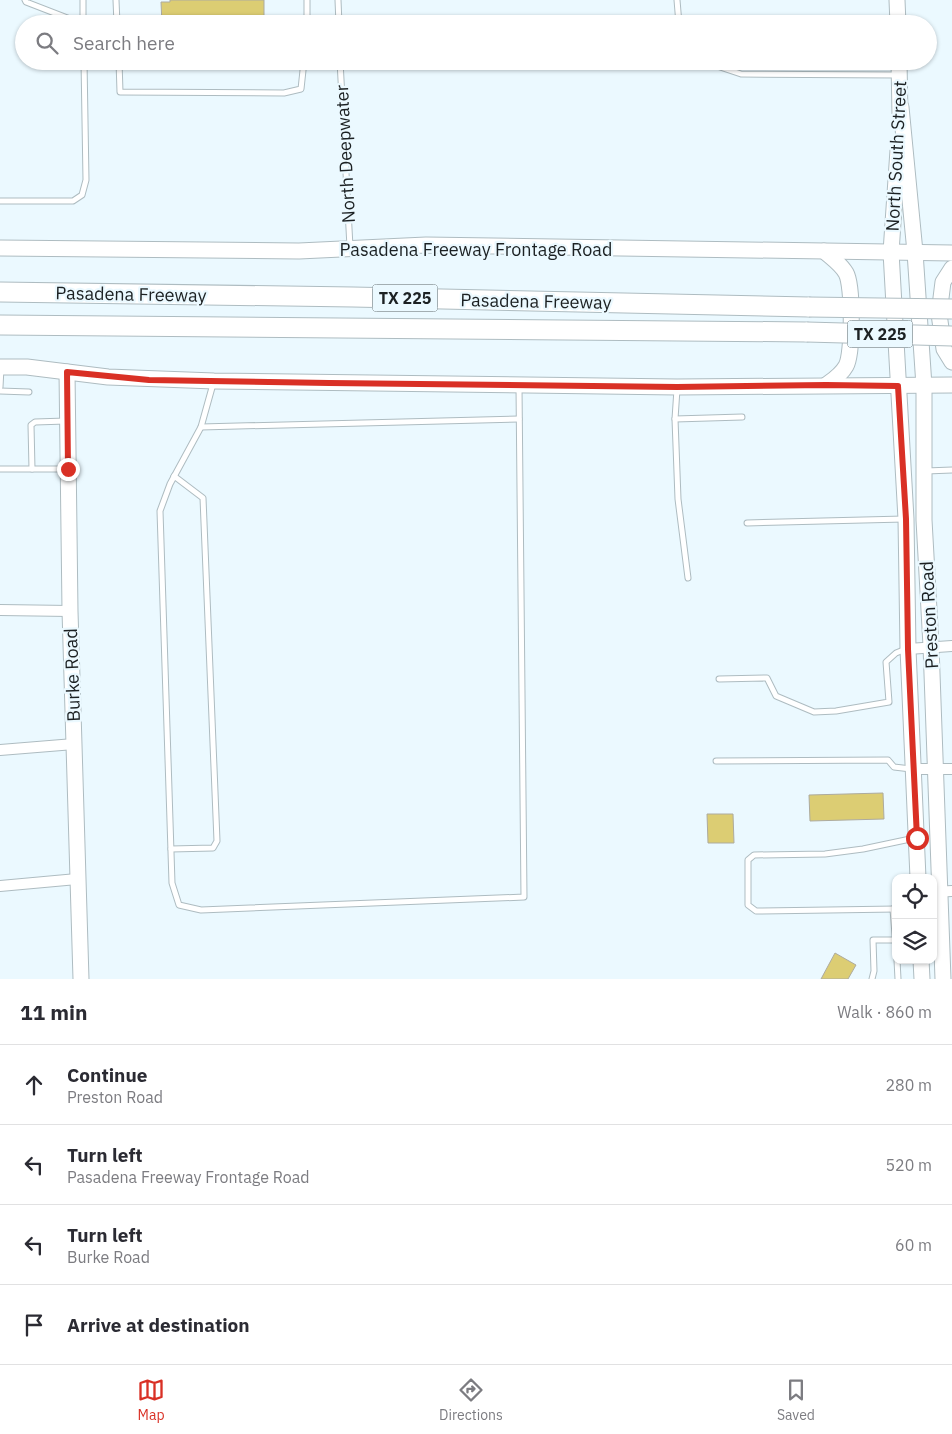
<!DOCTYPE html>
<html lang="en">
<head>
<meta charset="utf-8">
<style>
  :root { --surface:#fff; --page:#f2f2f3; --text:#2b2b33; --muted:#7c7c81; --line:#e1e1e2; --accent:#d93025 }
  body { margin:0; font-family:"IBM Plex Sans",sans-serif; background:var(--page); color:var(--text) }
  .controls { position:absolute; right:15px; bottom:15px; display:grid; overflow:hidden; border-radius:10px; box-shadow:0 1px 4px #0004 }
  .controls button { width:45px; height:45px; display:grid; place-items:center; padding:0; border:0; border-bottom:1px solid var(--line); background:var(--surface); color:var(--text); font:25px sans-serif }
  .stop { position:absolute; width:15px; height:15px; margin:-11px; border:4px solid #d93025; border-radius:50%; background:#fff }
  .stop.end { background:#d93025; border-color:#fff; box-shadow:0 1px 5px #0008 }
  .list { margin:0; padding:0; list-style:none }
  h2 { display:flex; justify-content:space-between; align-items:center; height:65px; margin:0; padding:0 20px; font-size:21px }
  h2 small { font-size:16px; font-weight:400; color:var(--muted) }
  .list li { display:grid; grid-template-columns:32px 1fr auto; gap:15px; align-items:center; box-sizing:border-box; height:80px; padding:0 20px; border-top:1px solid var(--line) }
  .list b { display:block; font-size:19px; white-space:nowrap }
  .list p { margin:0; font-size:16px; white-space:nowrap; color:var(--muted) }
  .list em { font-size:16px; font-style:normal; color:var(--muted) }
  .icon { flex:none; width:28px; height:28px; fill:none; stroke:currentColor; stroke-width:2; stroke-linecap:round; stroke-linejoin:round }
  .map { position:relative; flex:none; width:952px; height:979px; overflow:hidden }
  .search { position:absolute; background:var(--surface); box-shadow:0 1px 4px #0004; left:15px; right:15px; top:15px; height:55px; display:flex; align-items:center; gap:12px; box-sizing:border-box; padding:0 18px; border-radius:28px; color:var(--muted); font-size:19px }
  .sheet { height:385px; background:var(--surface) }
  nav { display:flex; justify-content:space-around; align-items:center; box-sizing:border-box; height:70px; border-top:1px solid var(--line); background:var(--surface); font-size:14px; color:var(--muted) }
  nav a { display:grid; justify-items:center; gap:2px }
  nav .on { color:var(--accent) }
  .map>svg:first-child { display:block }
  .building { fill:#dccd73; stroke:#adab9f }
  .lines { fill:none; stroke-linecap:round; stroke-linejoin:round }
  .lane-casing { stroke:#aebcc1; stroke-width:7 }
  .street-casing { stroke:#aebcc1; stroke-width:12 }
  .secondary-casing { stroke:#aebcc1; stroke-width:17 }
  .highway-casing { stroke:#aebcc1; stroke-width:21 }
  .lane { stroke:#fff; stroke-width:5 }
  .street { stroke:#fff; stroke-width:10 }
  .secondary { stroke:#fff; stroke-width:15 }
  .highway { stroke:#fff; stroke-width:19 }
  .highway-bridge-casing { stroke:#aebcc1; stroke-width:21; stroke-linecap:butt }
  .highway-bridge { stroke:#fff; stroke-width:19 }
  .route { stroke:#d93025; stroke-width:6 }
  .labels { text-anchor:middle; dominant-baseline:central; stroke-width:4.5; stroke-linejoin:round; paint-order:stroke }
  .shield { fill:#ebf9ff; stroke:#5a6265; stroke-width:1 }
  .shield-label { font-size:16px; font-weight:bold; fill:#1c2123 }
  .street-label { font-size:18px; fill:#1c2123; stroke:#ebf9ff }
</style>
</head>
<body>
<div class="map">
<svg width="952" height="979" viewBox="0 0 952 979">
  <rect width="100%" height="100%" fill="#ebf9ff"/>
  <g class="building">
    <path d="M170,0H264V24H162L161,2H170Z"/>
    <path d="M883,793L884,819L810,821L809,795Z"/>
    <path d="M707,814H733L734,843H708Z"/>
    <path d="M835,953L856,965L848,979H821Z"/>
  </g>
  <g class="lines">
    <defs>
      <g id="lane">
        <path d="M25,0L26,2L83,24"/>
        <path d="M83,0V24"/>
        <path d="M116,0L117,24"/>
        <path d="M307,0V24"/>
        <path d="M338,0L339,24"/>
        <path d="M677,0L679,24"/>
        <path d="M119,61L120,92L284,93L301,89L304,61"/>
        <path d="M340,61L350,247"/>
        <path d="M710,61L717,66L741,74L897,75"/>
        <path d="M0,201H73L82,195L86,180L84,61"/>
        <path d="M213,384L201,427L170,484L160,511L172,883L179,905L201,910L524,897L519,387"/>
        <path d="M0,387L1,368"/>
        <path d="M677,389L675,419L678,499L688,578"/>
        <path d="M0,391L29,392"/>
        <path d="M675,419L742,417"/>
        <path d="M201,427L519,419"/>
        <path d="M0,469H67"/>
        <path d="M32,469L31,425L35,422L66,421"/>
        <path d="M926,471L952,470"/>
        <path d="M747,523L904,519"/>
        <path d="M719,679L767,678L776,696L814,712L836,711L889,702L886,662L896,653L906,649"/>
        <path d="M716,761L888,760L894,767L911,769"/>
        <path d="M171,849L213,848L217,841L203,498L174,476"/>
        <path d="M893,909L896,948"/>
        <path d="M896,909L756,911L748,905V860L754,855L825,854L863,849L915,838"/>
        <path d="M897,960L898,979"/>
        <path d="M872,979L874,971L873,940H896"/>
      </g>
      <g id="street">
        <path d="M0,610L70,611"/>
        <path d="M908,649L952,646"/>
        <path d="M0,750L74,744"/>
        <path d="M914,769H952"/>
        <path d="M0,886L77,879"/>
        <path d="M934,892L952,891"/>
      </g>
      <g id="secondary">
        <path d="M897,0L898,24"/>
        <path d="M899,61L900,115"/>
        <path d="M901,107L915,252L924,386V520L931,646L943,979"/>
        <path d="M898,150L891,252L906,519L908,649L918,878"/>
        <path d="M0,248L299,251L426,245L952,253"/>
        <path d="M824,251C832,258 841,264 846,273C853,285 853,354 846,366C841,375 833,380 826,385"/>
        <path d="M952,268L943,282L939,314L944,349L952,362"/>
        <path d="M0,367H27L108,377L214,381L677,387L952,385"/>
        <path d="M67,372L70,611L81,979"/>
        <path d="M921,960L922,979"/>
      </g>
      <g id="highway">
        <path d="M0,292L353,297L809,307"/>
        <path d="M0,325L807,332"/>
      </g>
    </defs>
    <use href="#lane" class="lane-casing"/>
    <use href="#street" class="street-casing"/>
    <use href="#secondary" class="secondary-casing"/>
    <use href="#highway" class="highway-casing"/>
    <use href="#lane" class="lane"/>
    <use href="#street" class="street"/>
    <use href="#secondary" class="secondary"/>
    <use href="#highway" class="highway"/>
    <defs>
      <g id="highway-bridge">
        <path d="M809,307L952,309"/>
        <path d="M807,332L952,336"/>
      </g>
    </defs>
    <use href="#highway-bridge" class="highway-bridge-casing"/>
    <use href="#highway-bridge" class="highway-bridge"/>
  </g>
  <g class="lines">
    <path class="route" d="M68,469L67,372L149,380L329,383L677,387L826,385L898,386L906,519L908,649L917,838"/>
  </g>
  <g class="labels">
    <g class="shield">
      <rect x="372.5" y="284.5" width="65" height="27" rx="4"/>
      <rect x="847.5" y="320.5" width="65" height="27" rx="4"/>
    </g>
    <g class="shield-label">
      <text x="405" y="298">TX 225</text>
      <text x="880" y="334">TX 225</text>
    </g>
    <g class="street-label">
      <text transform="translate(345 154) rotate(-93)">North Deepwater</text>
      <text transform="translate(896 156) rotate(-87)">North South Street</text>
      <text x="476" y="249">Pasadena Freeway Frontage Road</text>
      <text transform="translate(131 294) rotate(1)">Pasadena Freeway</text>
      <text transform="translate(536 301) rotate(1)">Pasadena Freeway</text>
      <text transform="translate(929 615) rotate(-93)">Preston Road</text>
      <text transform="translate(72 675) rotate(-92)">Burke Road</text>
    </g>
  </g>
</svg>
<div class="controls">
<button><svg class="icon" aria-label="locate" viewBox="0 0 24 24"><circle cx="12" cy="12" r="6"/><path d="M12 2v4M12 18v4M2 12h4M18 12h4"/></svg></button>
<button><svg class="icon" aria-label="layers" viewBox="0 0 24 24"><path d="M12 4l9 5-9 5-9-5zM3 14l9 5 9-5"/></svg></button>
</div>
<div class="stop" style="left:917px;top:838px"></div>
<div class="stop end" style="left:68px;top:469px"></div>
<div class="search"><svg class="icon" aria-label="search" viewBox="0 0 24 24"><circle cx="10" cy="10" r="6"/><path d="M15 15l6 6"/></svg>Search here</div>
</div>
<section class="sheet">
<h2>11 min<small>Walk · 860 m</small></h2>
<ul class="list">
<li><svg class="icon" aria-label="ahead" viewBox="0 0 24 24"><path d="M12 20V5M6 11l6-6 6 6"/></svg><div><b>Continue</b><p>Preston Road</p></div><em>280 m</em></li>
<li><svg class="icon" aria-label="left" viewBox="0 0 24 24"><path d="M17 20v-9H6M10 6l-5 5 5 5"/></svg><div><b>Turn left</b><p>Pasadena Freeway Frontage Road</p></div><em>520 m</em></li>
<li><svg class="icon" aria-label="left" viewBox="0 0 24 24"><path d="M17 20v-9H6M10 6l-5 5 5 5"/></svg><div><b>Turn left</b><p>Burke Road</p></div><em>60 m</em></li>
<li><svg class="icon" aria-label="arrive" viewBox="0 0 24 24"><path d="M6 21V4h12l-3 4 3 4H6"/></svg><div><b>Arrive at destination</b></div></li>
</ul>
</section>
<nav>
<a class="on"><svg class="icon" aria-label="map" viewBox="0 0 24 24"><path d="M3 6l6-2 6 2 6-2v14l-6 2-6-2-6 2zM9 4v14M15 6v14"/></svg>Map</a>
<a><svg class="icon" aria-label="directions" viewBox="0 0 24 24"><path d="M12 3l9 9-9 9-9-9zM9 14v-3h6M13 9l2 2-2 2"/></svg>Directions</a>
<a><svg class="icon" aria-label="saved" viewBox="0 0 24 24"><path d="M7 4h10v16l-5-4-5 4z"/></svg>Saved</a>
</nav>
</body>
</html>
